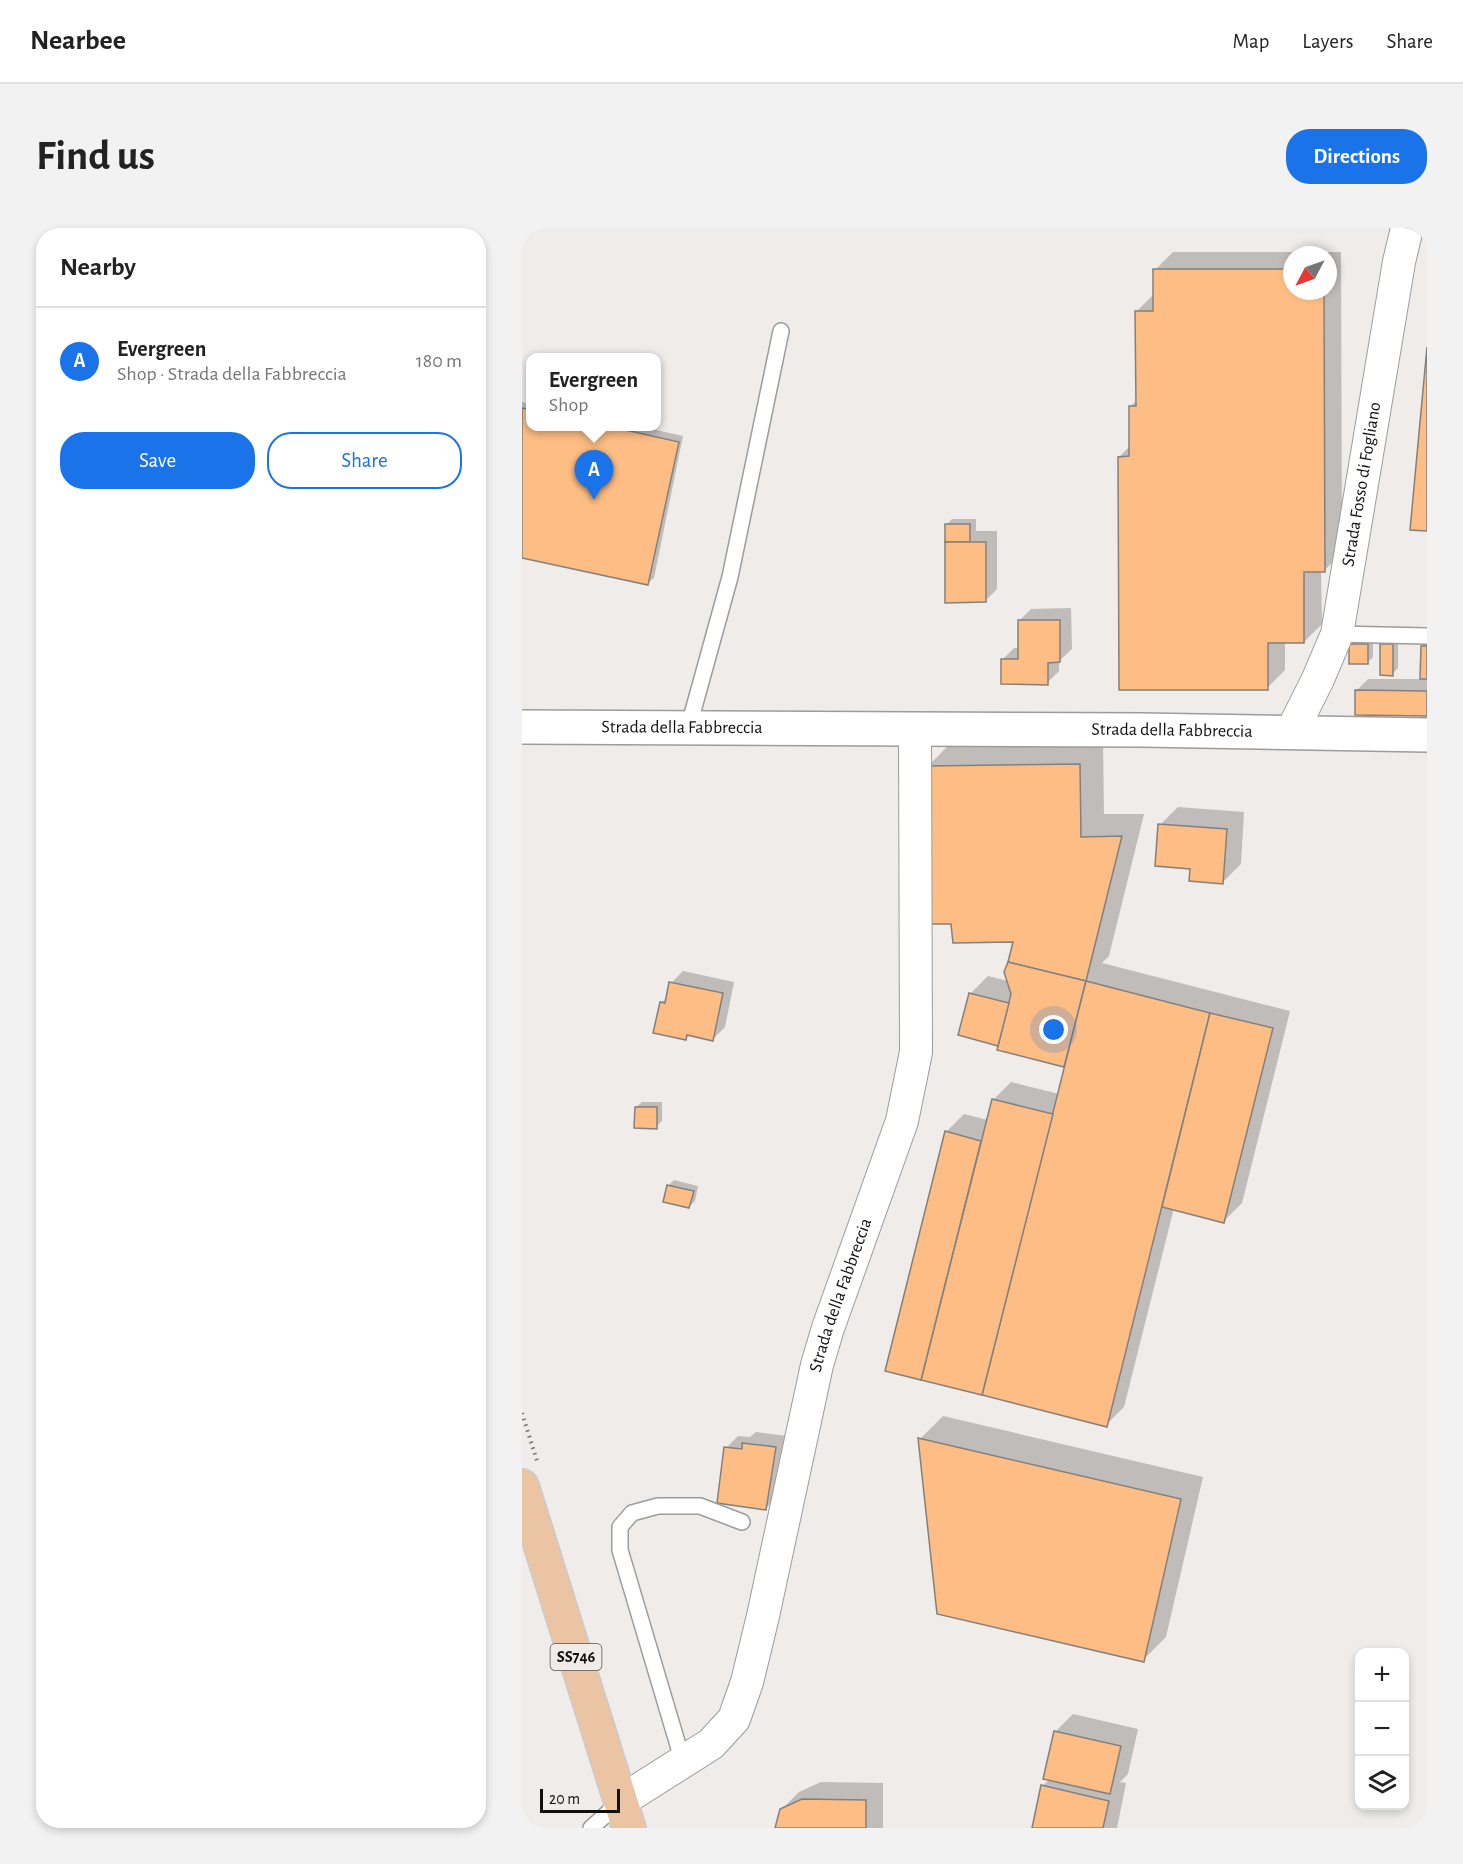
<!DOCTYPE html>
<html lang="en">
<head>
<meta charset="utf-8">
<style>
  :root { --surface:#fff; --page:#f2f2f2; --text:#222; --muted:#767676; --line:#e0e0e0; --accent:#1a73e8 }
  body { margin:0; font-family:"Alegreya Sans",sans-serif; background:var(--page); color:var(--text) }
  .controls { position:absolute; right:18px; bottom:18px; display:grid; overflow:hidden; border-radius:12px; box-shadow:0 3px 9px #0003 }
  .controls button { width:54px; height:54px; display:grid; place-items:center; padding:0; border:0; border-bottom:2px solid var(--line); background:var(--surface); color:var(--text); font:30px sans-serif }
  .compass { position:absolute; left:761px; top:18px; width:54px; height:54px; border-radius:50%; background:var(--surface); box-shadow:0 3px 9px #0003; rotate:229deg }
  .scale { position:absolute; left:18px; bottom:15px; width:80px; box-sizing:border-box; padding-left:6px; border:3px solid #11100f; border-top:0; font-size:16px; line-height:21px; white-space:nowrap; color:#11100f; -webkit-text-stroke:4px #efece9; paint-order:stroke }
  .you { position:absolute; left:532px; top:802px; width:21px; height:21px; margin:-15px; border:4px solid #fff; border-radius:50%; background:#1a73e8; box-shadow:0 0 0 9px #1a73e833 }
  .badge { display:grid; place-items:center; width:39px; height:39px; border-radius:50%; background:var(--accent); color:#fff; font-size:20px; font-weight:700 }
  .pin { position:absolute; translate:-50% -50px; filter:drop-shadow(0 2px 3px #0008) }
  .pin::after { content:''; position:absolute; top:32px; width:21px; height:18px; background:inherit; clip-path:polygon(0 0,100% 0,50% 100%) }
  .popup { position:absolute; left:4px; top:125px; width:135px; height:78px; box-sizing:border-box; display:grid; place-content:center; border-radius:12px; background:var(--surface); filter:drop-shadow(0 2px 4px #0005); font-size:20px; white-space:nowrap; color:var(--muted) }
  .popup b { font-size:22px; color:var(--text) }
  .popup::after { content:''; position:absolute; left:50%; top:100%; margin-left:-12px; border:12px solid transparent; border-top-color:var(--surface) }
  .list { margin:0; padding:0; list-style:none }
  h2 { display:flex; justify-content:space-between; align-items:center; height:78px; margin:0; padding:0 24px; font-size:26px }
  h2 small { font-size:20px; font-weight:400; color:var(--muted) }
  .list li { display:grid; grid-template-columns:39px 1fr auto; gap:18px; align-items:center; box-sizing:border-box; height:108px; padding:0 24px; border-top:2px solid var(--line) }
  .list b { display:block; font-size:22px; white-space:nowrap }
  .list p { margin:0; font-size:20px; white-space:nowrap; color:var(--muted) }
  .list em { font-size:20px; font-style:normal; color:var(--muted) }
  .actions { display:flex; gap:12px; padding:18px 24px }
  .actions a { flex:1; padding:14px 0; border:2px solid var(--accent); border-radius:24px; text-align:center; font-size:21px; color:var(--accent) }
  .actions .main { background:var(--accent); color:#fff }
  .icon { flex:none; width:33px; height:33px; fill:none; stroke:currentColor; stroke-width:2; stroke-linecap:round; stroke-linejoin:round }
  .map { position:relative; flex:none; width:905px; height:1600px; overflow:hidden; border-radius:24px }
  header { display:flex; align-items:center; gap:36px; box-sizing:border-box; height:84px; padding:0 30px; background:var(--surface); border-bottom:2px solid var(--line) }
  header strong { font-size:28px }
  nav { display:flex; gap:33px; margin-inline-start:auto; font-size:21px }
  .intro { display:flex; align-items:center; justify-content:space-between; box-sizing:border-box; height:144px; padding:0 36px }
  h1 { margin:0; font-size:42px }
  .button { padding:15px 27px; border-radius:24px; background:var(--accent); color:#fff; font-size:21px; font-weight:700 }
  main { display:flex; gap:36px; padding:0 36px }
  aside { flex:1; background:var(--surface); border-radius:24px; box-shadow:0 3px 9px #0003 }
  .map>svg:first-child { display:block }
  .shadow { fill:#0003; fill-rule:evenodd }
  .building { fill:#fdbd84; stroke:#83807d; stroke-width:1.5 }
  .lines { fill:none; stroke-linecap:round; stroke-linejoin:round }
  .service-casing { stroke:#9e9b99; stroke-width:18 }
  .minor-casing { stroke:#9e9b99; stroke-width:34 }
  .tertiary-casing { stroke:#9e9b99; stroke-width:36 }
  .primary-casing { stroke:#cbcaca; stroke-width:36 }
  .path { stroke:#777574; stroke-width:4; stroke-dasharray:1.5 4.5; stroke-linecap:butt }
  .service { stroke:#fff; stroke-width:15 }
  .minor { stroke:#fff; stroke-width:32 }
  .tertiary { stroke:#fff; stroke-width:33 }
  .primary { stroke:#ebc5a3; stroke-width:33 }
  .labels { text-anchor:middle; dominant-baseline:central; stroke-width:4.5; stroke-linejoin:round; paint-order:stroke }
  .shield { fill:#efece9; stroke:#545250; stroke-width:1.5 }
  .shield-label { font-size:16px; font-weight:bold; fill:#11100f }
  .street-label { font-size:18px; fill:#11100f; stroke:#efece9 }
</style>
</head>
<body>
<header>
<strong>Nearbee</strong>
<nav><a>Map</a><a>Layers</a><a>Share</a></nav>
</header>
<div class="intro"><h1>Find us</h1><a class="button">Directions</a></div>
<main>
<aside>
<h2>Nearby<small></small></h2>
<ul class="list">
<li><span class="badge">A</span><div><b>Evergreen</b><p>Shop · Strada della Fabbreccia</p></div><em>180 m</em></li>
</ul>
<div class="actions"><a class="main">Save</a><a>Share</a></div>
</aside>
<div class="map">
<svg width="905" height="1600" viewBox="0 0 905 1600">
  <rect width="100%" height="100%" fill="#efece9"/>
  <g class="shadow">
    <path d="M651,24H819L820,324L803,342H799L800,396L782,414H763V442L745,460L597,229L608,218V179L615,172V83L633,65V42ZM770,27H806V63H770Z"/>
    <path d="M0,174L9,176V198H116L161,208L132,350L126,355L0,328Z"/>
    <path d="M430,291H454V303H475V361L463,373L424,297Z"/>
    <path d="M549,380L550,421L537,433V443L525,455L480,432L492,420H498L497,393L509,381Z"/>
    <path d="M834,411H851V429L845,435L828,417Z"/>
    <path d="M865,411H876V440L870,446L860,416Z"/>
    <path d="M905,414V487L834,463L846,451H900V418Z"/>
    <path d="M581,513L582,586H622L587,728L580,735L768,783L720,975L702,993L652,980L602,1179L584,1197L365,1142L424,904L442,886L466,892L471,872L489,854L537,866L544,838L477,821L478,816L448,766L466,748L486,753L493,713L406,538L429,515Z"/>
    <path d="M656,579L722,584L719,636L701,654L670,640L638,597Z"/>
    <path d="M161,743L212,754L203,799L191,811L168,806L163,811L139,775L146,768L149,755Z"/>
    <path d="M120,874H140V893L134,899L114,879Z"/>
    <path d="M152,952L176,958L173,973L167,979L146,958Z"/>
    <path d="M421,1188L681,1249L644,1409L621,1432L398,1211Z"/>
    <path d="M234,1204L265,1208L256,1268L244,1280L204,1220L216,1208L228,1209Z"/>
    <path d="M551,1486L616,1501L606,1546L598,1554L604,1555L595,1600H511L520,1558L528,1551L533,1504Z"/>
    <path d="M299,1554L361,1555V1600H254L259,1582L277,1564Z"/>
  </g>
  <g class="building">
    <path d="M631,41H770V63H802L803,344H782V415H746V462H597L596,229L607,228V178H614L613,83H631Z"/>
    <path d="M905,119V303L888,302Z"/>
    <path d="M0,180L9,182V198H86L157,214L126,357L0,330Z"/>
    <rect x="423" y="296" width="25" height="18"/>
    <path d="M423,314H464V374L423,375Z"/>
    <path d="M496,392H538V434L526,435V457L479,456V431H496Z"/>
    <rect x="827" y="416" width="19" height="20"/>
    <path d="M858,416H871V448L858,447Z"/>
    <path d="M899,418H905V451H898Z"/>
    <path d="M833,462L905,463V488L833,487Z"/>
    <path d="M558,536L559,609L600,608L564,753L486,734L491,714L431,715L429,696H407L405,538Z"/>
    <path d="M636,596L705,601L701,656L667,653L668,641L633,638Z"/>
    <path d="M486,734L564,753L542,839L475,822L489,766L482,744Z"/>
    <path d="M564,753L688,785L585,1199L460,1167Z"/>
    <path d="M147,754L201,765L191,813L165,807L164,812L131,805L138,774L143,775Z"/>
    <path d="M447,765L487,775L476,818L436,807Z"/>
    <path d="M688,785L751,800L702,995L640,979Z"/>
    <path d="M470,871L531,886L460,1167L399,1152Z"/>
    <path d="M113,879H135V901L112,900Z"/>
    <path d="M423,903L459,913L399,1152L363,1143Z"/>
    <path d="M145,957L172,963L167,980L141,974Z"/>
    <path d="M396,1210L659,1271L622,1434L415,1386Z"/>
    <path d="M220,1215L254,1219L244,1282L195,1275L202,1219L220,1221Z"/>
    <path d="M532,1503L599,1518L588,1566L521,1551Z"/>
    <path d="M519,1557L587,1573L581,1600H510Z"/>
    <path d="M280,1571L344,1572V1600H253L258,1581Z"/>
  </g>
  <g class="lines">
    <defs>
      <g id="service">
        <path d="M815,406L905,408"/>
        <path d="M166,501L208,349L259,103"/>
        <path d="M161,1534L98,1322V1299L110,1285L136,1278H178L220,1294"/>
        <path d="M69,1600L99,1573"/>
      </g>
      <g id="minor">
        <path id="s1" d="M769,505L796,451L815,406L877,34L885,0"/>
        <path id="s2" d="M99,1573L189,1516L212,1491L225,1454L241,1388L295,1137L306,1100L380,893L394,824L393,502"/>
      </g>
      <g id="tertiary">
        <path id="s3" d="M0,499L620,502L905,507"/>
      </g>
      <path id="primary" d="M0,1258L107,1600"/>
    </defs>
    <use href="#service" class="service-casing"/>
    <use href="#minor" class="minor-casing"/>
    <use href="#tertiary" class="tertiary-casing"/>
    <use href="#primary" class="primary-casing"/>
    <path class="path" d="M0,1185L15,1233"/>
    <use href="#service" class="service"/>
    <use href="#minor" class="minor"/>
    <use href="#tertiary" class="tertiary"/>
    <use href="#primary" class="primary"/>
  </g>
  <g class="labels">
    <rect class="shield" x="28.5" y="1416" width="51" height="26" rx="4.5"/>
    <g class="shield-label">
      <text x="54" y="1429">SS746</text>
    </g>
    <g class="street-label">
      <text stroke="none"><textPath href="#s1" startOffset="261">Strada Fosso di Fogliano</textPath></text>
      <text stroke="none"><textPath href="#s3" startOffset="160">Strada della Fabbreccia</textPath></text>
      <text stroke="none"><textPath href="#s3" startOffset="650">Strada della Fabbreccia</textPath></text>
      <text stroke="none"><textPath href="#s2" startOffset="578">Strada della Fabbreccia</textPath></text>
    </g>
  </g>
</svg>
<div class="controls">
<button>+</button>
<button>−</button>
<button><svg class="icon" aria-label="layers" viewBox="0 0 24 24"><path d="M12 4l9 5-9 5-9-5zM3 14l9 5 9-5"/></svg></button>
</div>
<svg class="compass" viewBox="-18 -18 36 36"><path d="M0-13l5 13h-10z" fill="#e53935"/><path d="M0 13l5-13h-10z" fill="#767676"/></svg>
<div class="scale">20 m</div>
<div class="you"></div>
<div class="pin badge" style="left:72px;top:272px">A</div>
<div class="popup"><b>Evergreen</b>Shop</div>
</div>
</main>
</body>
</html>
